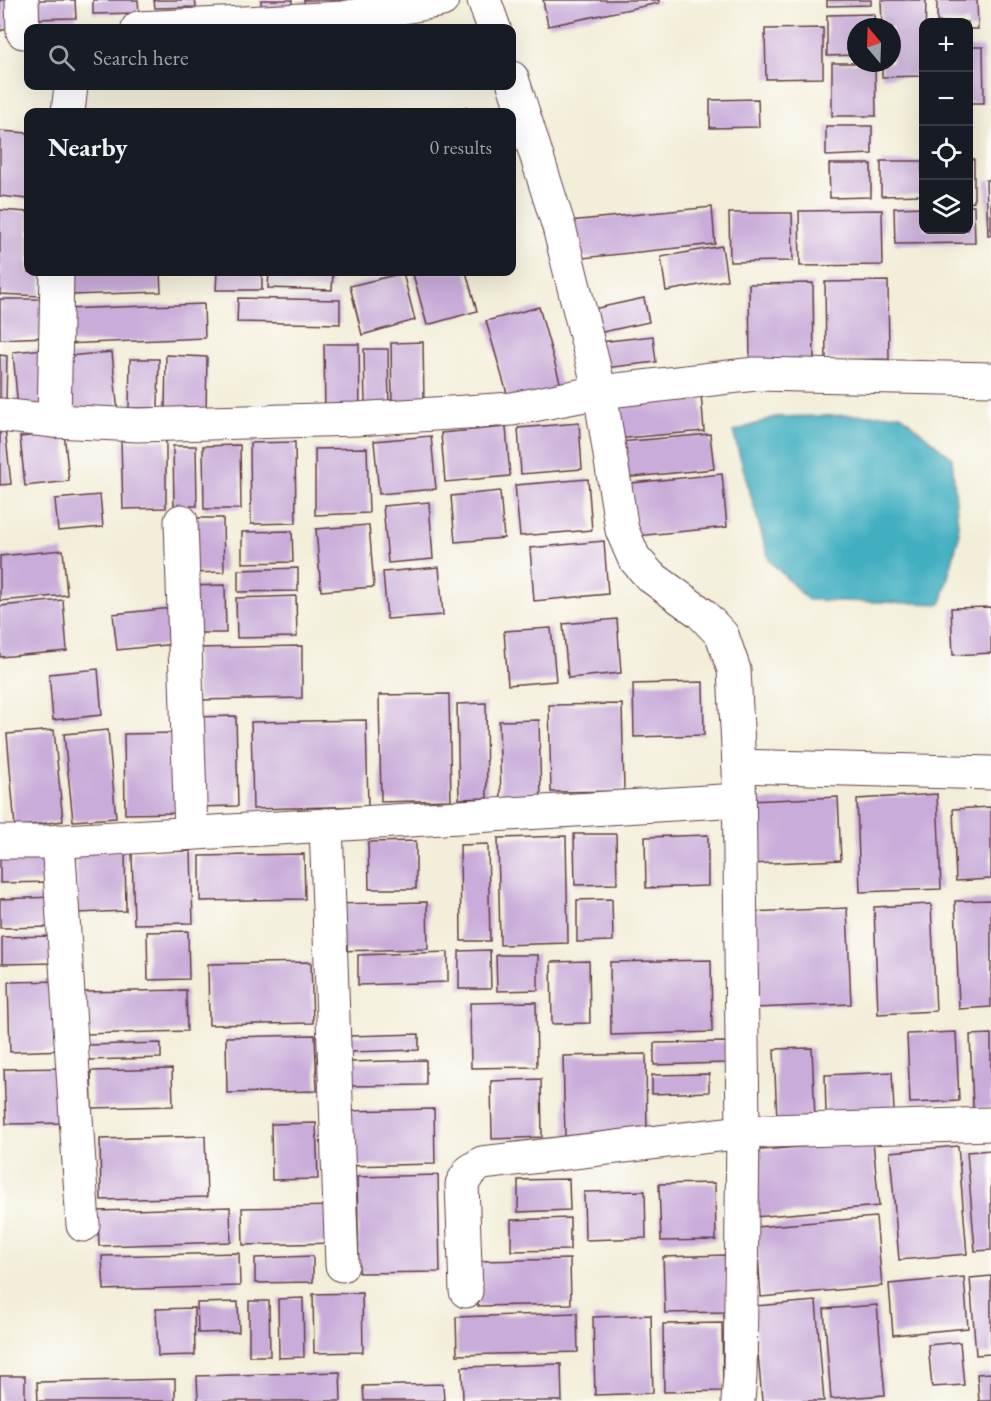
<!DOCTYPE html>
<html lang="en">
<head>
<meta charset="utf-8">
<style>
  :root { --surface:#171b24; --page:#242831; --text:#f1f3f6; --muted:#9ea1a6; --line:#363941 }
  body { margin:0; font-family:"EB Garamond",serif; background:var(--page); color:var(--text) }
  .controls { position:absolute; right:18px; top:18px; display:grid; overflow:hidden; border-radius:12px; box-shadow:0 6px 24px #0002 }
  .controls button { width:54px; height:54px; display:grid; place-items:center; padding:0; border:0; border-bottom:2px solid var(--line); background:var(--surface); color:var(--text); font:30px sans-serif }
  .compass { position:absolute; left:847px; top:18px; width:54px; height:54px; border-radius:50%; background:var(--surface); box-shadow:0 6px 24px #0002; rotate:341deg }
  .list { margin:0; padding:0; list-style:none }
  h2 { display:flex; justify-content:space-between; align-items:center; height:78px; margin:0; padding:0 24px; font-size:26px }
  h2 small { font-size:20px; font-weight:400; color:var(--muted) }
  .icon { flex:none; width:33px; height:33px; fill:none; stroke:currentColor; stroke-width:2; stroke-linecap:round; stroke-linejoin:round }
  .map { position:relative; flex:none; width:991px; height:1401px; overflow:hidden }
  .search { position:absolute; background:var(--surface); box-shadow:0 6px 24px #0002; left:24px; top:24px; width:492px; height:66px; display:flex; align-items:center; gap:15px; box-sizing:border-box; padding:0 21px; border-radius:12px; color:var(--muted); font-size:22px }
  .panel { position:absolute; background:var(--surface); box-shadow:0 6px 24px #0002; left:24px; top:108px; width:492px; height:168px; border-radius:12px }
  .map>svg:first-child { display:block }
  .water { fill:#43afc1; stroke:#466776; stroke-width:1.5 }
  .building { fill:#c9acd9 }
  .lines { fill:none; stroke-linecap:round; stroke-linejoin:round }
  .minor-casing { stroke:#633e45; stroke-width:35 }
  .minor { stroke:#fff; stroke-width:33 }
</style>
</head>
<body>
<div class="map">
<svg width="991" height="1401" viewBox="0 0 991 1401">
  <rect width="100%" height="100%" fill="#fdfcf7"/>
  <filter id="ink" filterUnits="userSpaceOnUse"><feTurbulence type="fractalNoise" baseFrequency=".0167" numOctaves="2"/><feDisplacementMap in="SourceGraphic" scale="12" xChannelSelector="R" yChannelSelector="G"/><feConvolveMatrix kernelMatrix="1 2 1 2 8 2 1 2 1" color-interpolation-filters="sRGB"/></filter>
  <filter id="wash" filterUnits="userSpaceOnUse"><feTurbulence type="fractalNoise" baseFrequency=".008" numOctaves="4" result="noise"/><feDisplacementMap in="SourceGraphic" scale="24" xChannelSelector="R" yChannelSelector="G"/><feGaussianBlur stdDeviation="1.35" result="paint"/><feColorMatrix in="noise" values="0 0 0 0 0 0 0 0 0 0 0 0 0 0 0 0 0 1.4 0 .05"/><feComposite in="paint" operator="in"/></filter>
  <g filter="url(#wash)">
    <rect width="100%" height="100%" fill="#f2eed9"/>
    <path class="water" d="M900,414L952,458L959,536L941,604L808,600L769,560L733,432L775,417Z"/>
    <g id="blocks">
      <g class="building">
        <path d="M0,0H9L10,28L0,31Z"/>
        <path d="M31,0H75L76,18L31,19Z"/>
        <path d="M93,0H138L139,13L93,14Z"/>
        <path d="M154,0H195L196,7L155,8Z"/>
        <path d="M261,0H292V12L261,13Z"/>
        <path d="M304,0H357L304,9Z"/>
        <path d="M543,0H659V3L548,26Z"/>
        <path d="M827,0H871V5L827,6Z"/>
        <path d="M881,0H926L924,76L882,77V63H892V27H882Z"/>
        <path d="M937,0H977L978,29H968V22H937Z"/>
        <path d="M874,14L875,27H856V55L827,56V15Z"/>
        <path d="M823,28V78L766,79L765,29Z"/>
        <path d="M968,47H983L984,103H968Z"/>
        <path d="M832,63H875L876,116H832Z"/>
        <path d="M758,99L759,127L710,128V100Z"/>
        <path d="M467,107L468,112H449Z"/>
        <path d="M826,126H872V154L826,156Z"/>
        <path d="M0,131L28,133V199L0,196Z"/>
        <path d="M968,159H974V202L968,203Z"/>
        <path d="M881,161H922V195L881,196Z"/>
        <path d="M829,164H871V197L830,198Z"/>
        <path d="M986,180H991V235H988Z"/>
        <path d="M968,206H974L975,243L895,244L894,208L924,207V230H968Z"/>
        <path d="M712,207L715,244L573,259L569,221Z"/>
        <path d="M0,210L28,212V272H42L40,296L0,294Z"/>
        <path d="M882,210L883,265L800,266L799,211Z"/>
        <path d="M729,213H792L793,261L730,262Z"/>
        <path d="M722,246L727,280L666,291L661,257Z"/>
        <path d="M70,272H160L161,292L71,295Z"/>
        <path d="M217,272H262V290H216Z"/>
        <path d="M269,272H333L332,290L268,288Z"/>
        <path d="M421,272H466L477,311L427,325L413,274Z"/>
        <path d="M403,273L415,320L362,335L350,286Z"/>
        <path d="M888,281L889,359L826,360L825,282Z"/>
        <path d="M813,283L814,363L750,364L749,284Z"/>
        <path d="M238,298L340,300V324L237,322Z"/>
        <path d="M644,298L649,322L598,333L593,309Z"/>
        <path d="M0,299H45L46,337L0,339Z"/>
        <path d="M204,304L205,338L64,344L63,309Z"/>
        <path d="M539,307L562,389L510,404L486,321Z"/>
        <path d="M653,336L656,362L604,368L600,342Z"/>
        <path d="M423,342L424,404H392L391,343Z"/>
        <path d="M324,344H359L360,413H325Z"/>
        <path d="M45,349L50,406L18,409L13,352Z"/>
        <path d="M364,349H388L389,408H365Z"/>
        <path d="M112,352L118,413L63,418L57,357Z"/>
        <path d="M0,355L7,356L6,403H0Z"/>
        <path d="M166,355L207,357L206,411L165,410Z"/>
        <path d="M130,359H159L158,408H129Z"/>
        <path d="M701,393L704,431L616,439L612,402Z"/>
        <path d="M579,423L582,469L521,474L518,428Z"/>
        <path d="M506,427L510,476L445,482L441,433Z"/>
        <path d="M0,428H5L11,484L0,485Z"/>
        <path d="M64,432L69,481L25,486L20,437Z"/>
        <path d="M710,434L714,469L623,478L620,442Z"/>
        <path d="M431,436L436,489L379,494L374,441Z"/>
        <path d="M166,440V508L123,509L121,441Z"/>
        <path d="M295,442L296,523L251,524L250,443Z"/>
        <path d="M240,445L241,509H204L203,446Z"/>
        <path d="M173,446H196L197,506H174Z"/>
        <path d="M367,448L369,513L315,515V449Z"/>
        <path d="M722,474L727,527L636,536L631,483Z"/>
        <path d="M588,479L592,530L520,536L515,485Z"/>
        <path d="M500,491L504,538L455,542L451,496Z"/>
        <path d="M100,495L103,527L58,531L55,499Z"/>
        <path d="M429,502L433,559L388,563L383,506Z"/>
        <path d="M190,518H223L224,572L191,573Z"/>
        <path d="M369,525L374,587L321,591L316,529Z"/>
        <path d="M292,531L293,562L242,563V532Z"/>
        <path d="M604,541L608,594L534,601L530,548Z"/>
        <path d="M63,550L67,595L0,601V556Z"/>
        <path d="M439,567L443,615L387,619L383,572Z"/>
        <path d="M298,568V591L238,592V570Z"/>
        <path d="M225,585L226,633H188L187,586Z"/>
        <path d="M296,596L297,637L237,638L236,598Z"/>
        <path d="M63,600L67,651L0,657V606Z"/>
        <path d="M991,607V653L953,655L951,608Z"/>
        <path d="M172,608L175,644L117,650L113,614Z"/>
        <path d="M617,619L621,673L568,678L563,624Z"/>
        <path d="M551,628L556,681L508,685L504,631Z"/>
        <path d="M302,646V698L197,700L196,648Z"/>
        <path d="M98,669L102,715L53,720L49,674Z"/>
        <path d="M703,682L704,735L634,737L633,684Z"/>
        <path d="M449,694L451,800L381,802L379,695Z"/>
        <path d="M486,703L487,798L459,799L457,704Z"/>
        <path d="M622,704L624,791L551,792L549,705Z"/>
        <path d="M236,716L238,806L194,807L192,717Z"/>
        <path d="M366,720L368,806L253,809L251,722Z"/>
        <path d="M539,720L541,799L501,800L499,721Z"/>
        <path d="M54,730L63,821L15,827L7,734Z"/>
        <path d="M108,730L116,818L73,821L64,734Z"/>
        <path d="M176,733L177,813L125,814L124,734Z"/>
        <path d="M937,794L941,889L860,892L857,799Z"/>
        <path d="M838,797L841,860L751,864L748,801Z"/>
        <path d="M991,807V879L956,881L953,809Z"/>
        <path d="M574,834H616L617,884L575,885Z"/>
        <path d="M708,835V886L646,888L645,837Z"/>
        <path d="M566,836L568,943L500,945L498,838Z"/>
        <path d="M416,841V889H369L368,842Z"/>
        <path d="M488,844L490,941H461L460,845Z"/>
        <path d="M125,850L126,911L77,913L76,851Z"/>
        <path d="M191,851L193,923L134,924L132,852Z"/>
        <path d="M53,854V882L0,883V856Z"/>
        <path d="M304,854L305,899L200,901V856Z"/>
        <path d="M54,897L55,927L0,928V899Z"/>
        <path d="M612,899L613,941L577,942V900Z"/>
        <path d="M991,900V1007L959,1009L955,901Z"/>
        <path d="M427,902L428,949L333,951V904Z"/>
        <path d="M931,904L936,1011L878,1014L874,907Z"/>
        <path d="M847,908L851,1004L753,1008L749,912Z"/>
        <path d="M188,931L189,979L148,980L147,932Z"/>
        <path d="M56,936L57,963L2,964V937Z"/>
        <path d="M490,950L491,989H459V951Z"/>
        <path d="M448,952V982L358,985V955Z"/>
        <path d="M496,955H538V990L497,991Z"/>
        <path d="M711,960L712,1032L611,1035L610,962Z"/>
        <path d="M589,961L590,1023L552,1024L551,962Z"/>
        <path d="M311,962L313,1023L209,1025L208,964Z"/>
        <path d="M65,981L66,1050L10,1052L8,982Z"/>
        <path d="M186,990L187,1031L85,1034L84,992Z"/>
        <path d="M536,1002L537,1067L471,1068L470,1003Z"/>
        <path d="M956,1032L959,1101L910,1103L907,1034Z"/>
        <path d="M419,1034V1050L349,1052V1036Z"/>
        <path d="M991,1034V1108H973L970,1035Z"/>
        <path d="M315,1035L317,1091L227,1093L226,1037Z"/>
        <path d="M726,1042V1063L654,1065V1043Z"/>
        <path d="M161,1043V1058L87,1060V1045Z"/>
        <path d="M812,1048L815,1119L777,1121L774,1049Z"/>
        <path d="M646,1054L647,1136L565,1137L563,1056Z"/>
        <path d="M426,1060V1085L351,1086L350,1062Z"/>
        <path d="M68,1068L69,1123L6,1124L4,1069Z"/>
        <path d="M172,1069L173,1106L92,1108L91,1071Z"/>
        <path d="M892,1072L894,1111L826,1114L825,1075Z"/>
        <path d="M709,1074V1092L652,1094V1075Z"/>
        <path d="M541,1079L542,1137L492,1139L491,1081Z"/>
        <path d="M434,1109L435,1164L346,1166L345,1111Z"/>
        <path d="M316,1123L318,1179L272,1180L271,1124Z"/>
        <path d="M205,1136L207,1197L101,1200L100,1139Z"/>
        <path d="M873,1141L879,1206L755,1217L749,1151Z"/>
        <path d="M958,1146L967,1254L899,1260L890,1152Z"/>
        <path d="M991,1150V1250L975,1251L967,1152Z"/>
        <path d="M438,1175L440,1272L359,1273L357,1177Z"/>
        <path d="M569,1179L570,1210L518,1212V1180Z"/>
        <path d="M715,1183L716,1240L661,1241L659,1184Z"/>
        <path d="M645,1191L646,1238L585,1240L584,1192Z"/>
        <path d="M334,1206L335,1243L243,1245L242,1208Z"/>
        <path d="M230,1207L231,1242L99,1246L98,1211Z"/>
        <path d="M876,1217L882,1286L761,1297L756,1227Z"/>
        <path d="M570,1218V1250L511,1251V1220Z"/>
        <path d="M239,1253L240,1286L104,1290L102,1256Z"/>
        <path d="M726,1255L727,1312L665,1313L663,1257Z"/>
        <path d="M313,1256V1282L255,1283V1258Z"/>
        <path d="M570,1259L571,1304L478,1306L477,1261Z"/>
        <path d="M991,1276V1354L976,1355L970,1278Z"/>
        <path d="M964,1277L968,1328L893,1335L889,1284Z"/>
        <path d="M362,1293L363,1352L314,1353L313,1294Z"/>
        <path d="M303,1298L304,1357L279,1358L278,1299Z"/>
        <path d="M249,1301H269L270,1356H249Z"/>
        <path d="M816,1301L824,1401H762L754,1306Z"/>
        <path d="M238,1302L239,1332L198,1333L197,1303Z"/>
        <path d="M877,1305L885,1395L831,1399L824,1309Z"/>
        <path d="M194,1308L195,1355L158,1356L156,1309Z"/>
        <path d="M577,1313L578,1352L457,1355L456,1317Z"/>
        <path d="M651,1315L653,1393L595,1395L593,1317Z"/>
        <path d="M722,1323L723,1391L664,1392L663,1324Z"/>
        <path d="M960,1342L964,1385L932,1387L928,1345Z"/>
        <path d="M561,1364L562,1401H463L462,1367Z"/>
        <path d="M340,1372L341,1401H198L197,1376Z"/>
        <path d="M991,1373V1401H979L977,1374Z"/>
        <rect x="0" y="1376" width="25" height="25"/>
        <path d="M175,1379V1401H38L37,1382Z"/>
        <path d="M443,1384L444,1401H364L363,1386Z"/>
      </g>
    </g>
  </g>
  <g filter="url(#ink)">
    <use href="#blocks" fill-opacity="0" stroke="#633e45" stroke-width="1.5"/>
    <g class="lines">
      <defs>
        <g id="minor">
          <path d="M22,0L23,32H28"/>
          <path d="M484,0L494,28"/>
          <path d="M138,28L343,18L442,0"/>
          <path d="M512,78L559,227L600,392L622,530L634,558L650,576L701,613L722,635L734,670L739,766L743,1132L740,1377L738,1401"/>
          <path d="M68,112L71,86"/>
          <path d="M0,415L54,421L138,425L356,419L512,409L600,392L755,374L991,379"/>
          <path d="M54,421L57,272"/>
          <path d="M181,521L191,833"/>
          <path d="M739,766L991,773"/>
          <path d="M326,825L342,1265"/>
          <path d="M58,841L83,1225"/>
          <path d="M0,842H48L739,800"/>
          <path d="M466,1291L462,1184L470,1171L482,1163L743,1132L991,1124"/>
        </g>
      </defs>
      <use href="#minor" class="minor-casing"/>
      <use href="#minor" class="minor"/>
    </g>
  </g>
</svg>
<div class="controls">
<button>+</button>
<button>−</button>
<button><svg class="icon" aria-label="locate" viewBox="0 0 24 24"><circle cx="12" cy="12" r="6"/><path d="M12 2v4M12 18v4M2 12h4M18 12h4"/></svg></button>
<button><svg class="icon" aria-label="layers" viewBox="0 0 24 24"><path d="M12 4l9 5-9 5-9-5zM3 14l9 5 9-5"/></svg></button>
</div>
<svg class="compass" viewBox="-18 -18 36 36"><path d="M0-13l5 13h-10z" fill="#e53935"/><path d="M0 13l5-13h-10z" fill="#9ea1a6"/></svg>
<div class="search"><svg class="icon" aria-label="search" viewBox="0 0 24 24"><circle cx="10" cy="10" r="6"/><path d="M15 15l6 6"/></svg>Search here</div>
<section class="panel">
<h2>Nearby<small>0 results</small></h2>
<ul class="list">
</ul>
</section>
</div>
</body>
</html>
